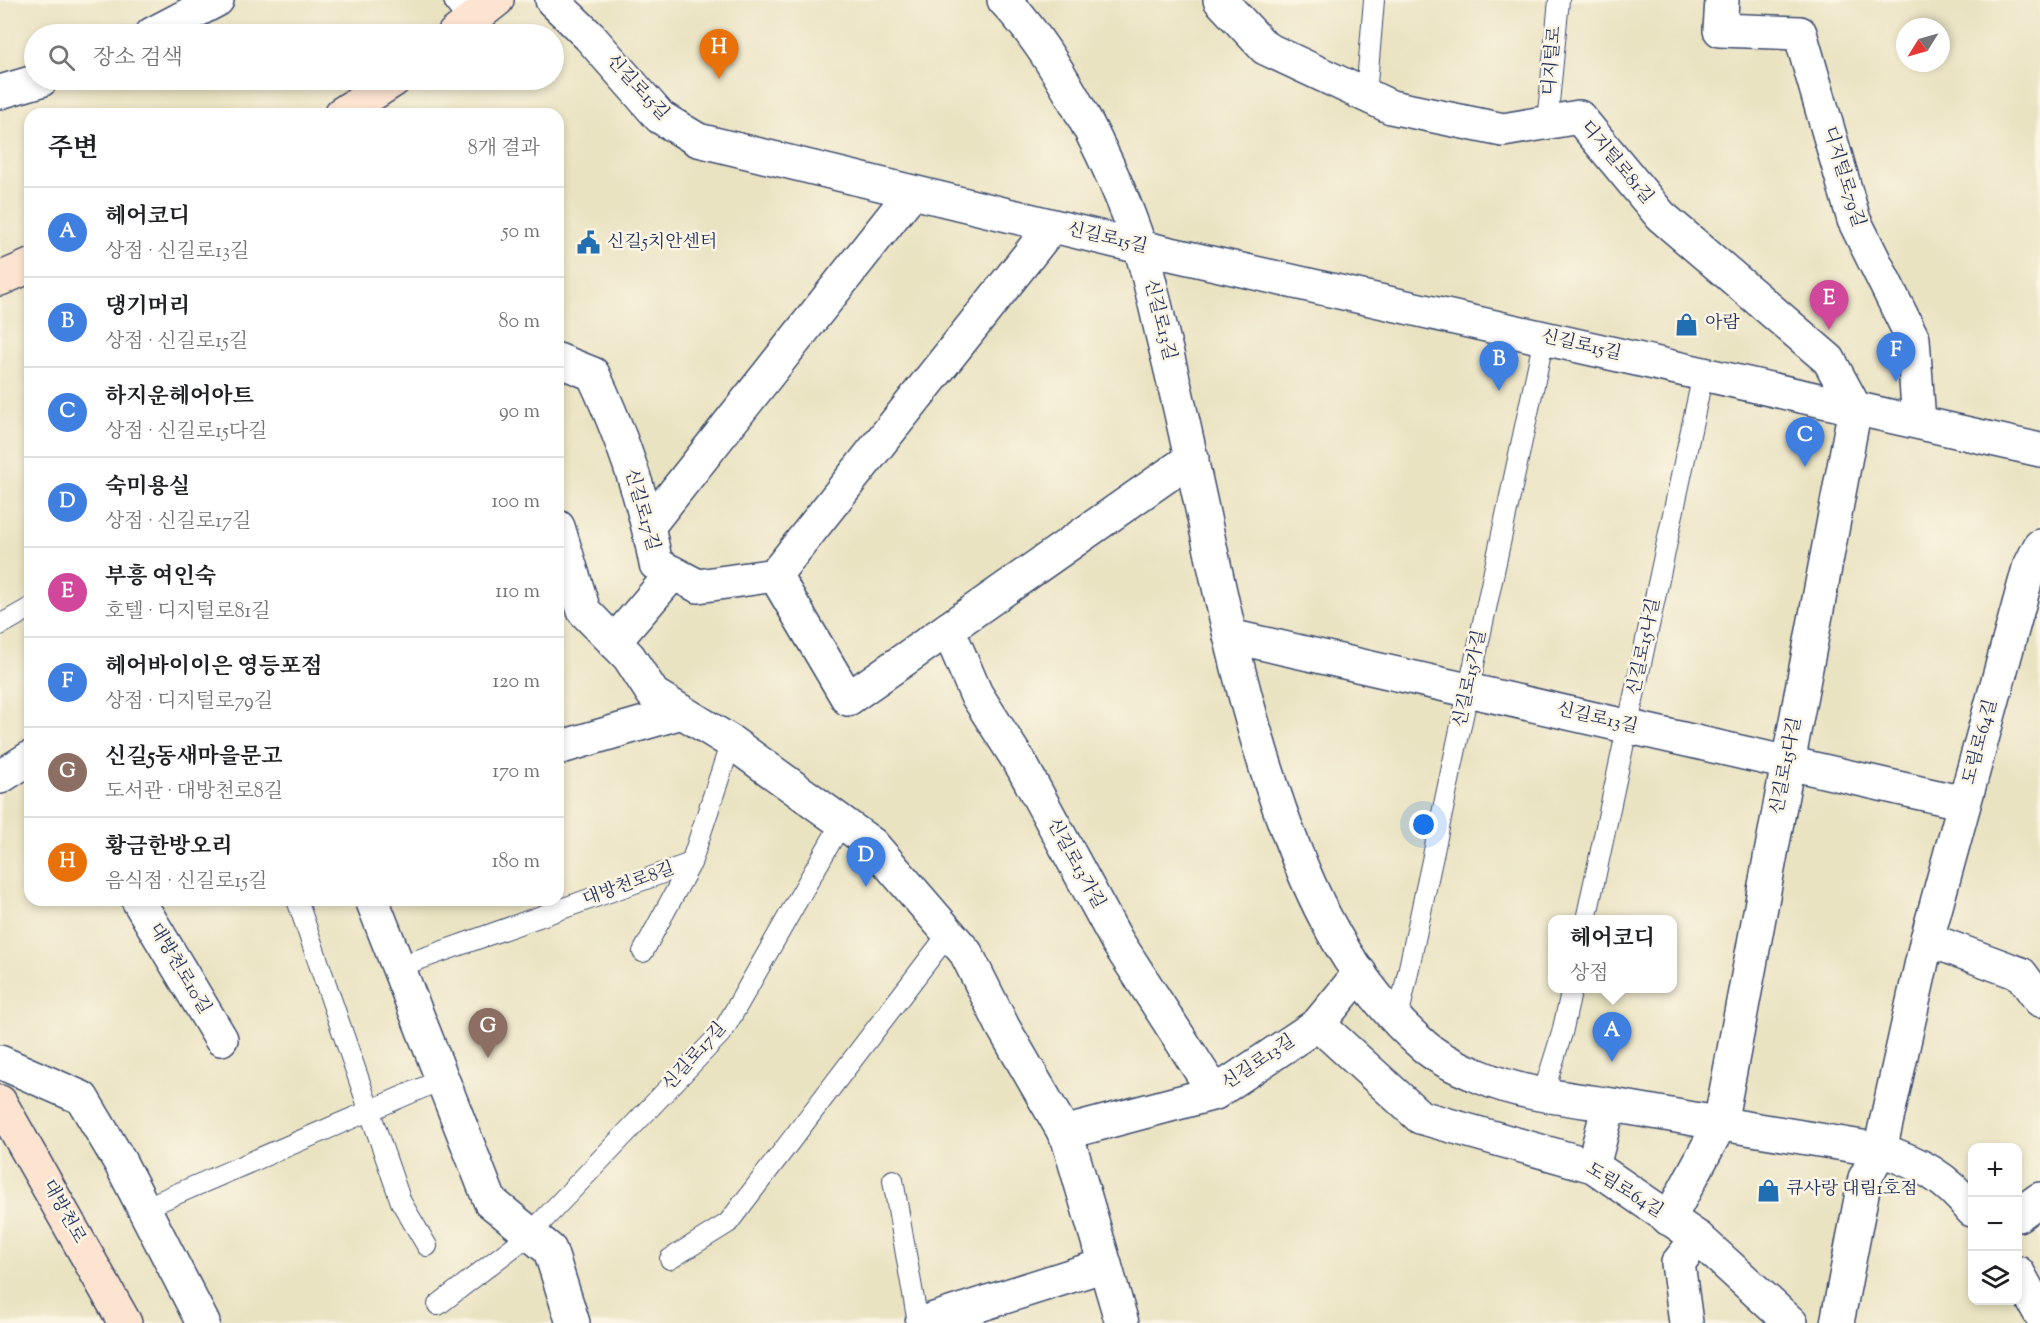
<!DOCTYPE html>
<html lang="ko">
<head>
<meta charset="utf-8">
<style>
  :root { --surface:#fff; --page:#f2f2f2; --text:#202124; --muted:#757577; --line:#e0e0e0; --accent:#1f6fb2 }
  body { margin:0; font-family:"Sorts Mill Goudy","Noto Serif KR",serif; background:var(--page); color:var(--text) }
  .controls { position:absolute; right:18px; bottom:18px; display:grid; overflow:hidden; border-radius:12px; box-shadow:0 3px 9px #0003 }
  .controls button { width:54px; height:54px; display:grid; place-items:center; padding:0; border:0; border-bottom:2px solid var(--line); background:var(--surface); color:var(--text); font:30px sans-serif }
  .compass { position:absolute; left:1896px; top:18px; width:54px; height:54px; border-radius:50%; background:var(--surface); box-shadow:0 3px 9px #0003; rotate:233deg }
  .you { position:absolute; left:1424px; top:825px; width:21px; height:21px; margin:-15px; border:4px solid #fff; border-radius:50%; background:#1a73e8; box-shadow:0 0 0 9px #1a73e833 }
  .badge { display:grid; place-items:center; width:39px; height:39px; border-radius:50%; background:var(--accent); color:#fff; font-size:20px; font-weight:700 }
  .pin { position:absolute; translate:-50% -50px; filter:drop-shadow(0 2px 3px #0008) }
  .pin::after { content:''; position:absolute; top:32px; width:21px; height:18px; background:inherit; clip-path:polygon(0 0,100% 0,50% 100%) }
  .popup { position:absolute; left:1548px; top:915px; width:129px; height:78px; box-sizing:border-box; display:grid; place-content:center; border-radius:12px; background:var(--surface); filter:drop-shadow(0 2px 4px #0005); font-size:20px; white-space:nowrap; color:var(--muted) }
  .popup b { font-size:22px; color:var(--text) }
  .popup::after { content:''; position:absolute; left:50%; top:100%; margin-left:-12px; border:12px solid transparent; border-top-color:var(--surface) }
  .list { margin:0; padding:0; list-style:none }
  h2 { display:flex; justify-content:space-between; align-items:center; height:78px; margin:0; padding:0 24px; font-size:26px }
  h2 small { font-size:20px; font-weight:400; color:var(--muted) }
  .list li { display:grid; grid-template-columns:39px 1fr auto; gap:18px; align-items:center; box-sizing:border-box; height:90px; padding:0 24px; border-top:2px solid var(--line) }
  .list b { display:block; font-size:22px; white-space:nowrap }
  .list p { margin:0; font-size:20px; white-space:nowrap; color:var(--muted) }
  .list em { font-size:20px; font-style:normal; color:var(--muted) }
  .icon { flex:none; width:33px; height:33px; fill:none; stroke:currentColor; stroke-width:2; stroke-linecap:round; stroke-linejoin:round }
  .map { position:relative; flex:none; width:2040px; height:1323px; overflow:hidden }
  .search { position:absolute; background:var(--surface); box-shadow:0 3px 9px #0003; left:24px; top:24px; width:540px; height:66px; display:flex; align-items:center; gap:15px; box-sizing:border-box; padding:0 21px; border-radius:33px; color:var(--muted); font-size:22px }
  .panel { position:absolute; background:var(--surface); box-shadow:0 3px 9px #0003; left:24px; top:108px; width:540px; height:798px; border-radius:18px }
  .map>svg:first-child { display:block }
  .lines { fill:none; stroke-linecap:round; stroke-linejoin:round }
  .lane-casing { stroke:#3a4a6d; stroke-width:22 }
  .street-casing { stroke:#3a4a6d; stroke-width:36 }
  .secondary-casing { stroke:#3a4a6d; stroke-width:36 }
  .lane { stroke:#fff; stroke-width:20 }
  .street { stroke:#fff; stroke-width:33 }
  .secondary { stroke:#fde4d1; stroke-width:33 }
  .labels { text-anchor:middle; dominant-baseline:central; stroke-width:5; stroke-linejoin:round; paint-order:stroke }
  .street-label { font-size:18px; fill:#1b2f5e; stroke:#fcf5e5 }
  .poi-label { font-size:18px; fill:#1b2f5e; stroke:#fcf5e5; text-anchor:start }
</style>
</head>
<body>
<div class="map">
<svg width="2040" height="1323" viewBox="0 0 2040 1323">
  <rect width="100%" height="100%" fill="#fcf5e5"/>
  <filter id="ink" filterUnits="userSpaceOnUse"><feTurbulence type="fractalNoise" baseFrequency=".0167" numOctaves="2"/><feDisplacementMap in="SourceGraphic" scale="12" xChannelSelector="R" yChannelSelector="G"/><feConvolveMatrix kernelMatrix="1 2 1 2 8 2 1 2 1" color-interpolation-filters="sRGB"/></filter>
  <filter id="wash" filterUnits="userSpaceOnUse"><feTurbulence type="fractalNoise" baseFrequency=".008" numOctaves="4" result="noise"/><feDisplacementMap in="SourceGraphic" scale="24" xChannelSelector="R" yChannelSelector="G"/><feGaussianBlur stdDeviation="1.35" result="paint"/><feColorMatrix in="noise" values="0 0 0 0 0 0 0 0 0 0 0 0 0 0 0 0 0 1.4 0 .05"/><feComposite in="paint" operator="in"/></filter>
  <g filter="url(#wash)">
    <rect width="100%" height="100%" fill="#eae3c2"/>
  </g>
  <g filter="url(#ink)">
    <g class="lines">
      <defs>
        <g id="lane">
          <path d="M1366,95L1374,0"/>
          <path d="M1547,123L1559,0"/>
          <path d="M0,625L30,608"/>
          <path d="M297,900L401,1202L427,1246"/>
          <path d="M1586,920L1703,374"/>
          <path d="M643,952L691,863L731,742"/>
          <path d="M398,967L691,863"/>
          <path d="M1398,1019L1544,338"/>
          <path d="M1543,1094L1562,1033L1572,988"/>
          <path d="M893,1180L918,1323"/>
          <path d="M144,1208L443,1079"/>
          <path d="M670,1259L728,1223L949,933"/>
          <path d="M438,1305L530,1234L723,1031L842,822"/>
        </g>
        <g id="street">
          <path d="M461,0L475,18"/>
          <path d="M552,0L589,36L660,117L698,140L1140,247L2040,450"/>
          <path d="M1004,0C1059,57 1115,171 1140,247C1150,278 1156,310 1164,342C1200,483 1222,628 1266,768C1298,870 1341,975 1424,1046C1439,1059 1463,1070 1481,1077C1525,1096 1577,1099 1624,1107C1709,1122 1795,1136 1880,1150C1920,1163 1946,1177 1972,1210"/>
          <path d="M1220,0L1265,48L1391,107L1503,130L1579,117L1661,216L1829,360L1855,408L1720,1124L1669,1219"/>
          <path d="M1722,0L1720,30L1800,33L1854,220L1913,339L1919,422"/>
          <path d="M152,34L217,0"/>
          <path d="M0,92L41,80"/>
          <path d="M558,360L593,374C621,434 644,499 656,564L698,586L775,575"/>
          <path d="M649,525L912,192"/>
          <path d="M558,527L584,611L629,657L653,694L731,742L872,844L966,953L1003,1027L1068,1139L1122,1323"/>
          <path d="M775,575L848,699L1192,458"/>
          <path d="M775,575L1052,226"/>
          <path d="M948,629L976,694L1022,766L1117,941L1215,1093"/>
          <path d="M1230,636L1964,803"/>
          <path d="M614,642L673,573"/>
          <path d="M558,748L682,712"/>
          <path d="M0,777L30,758"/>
          <path d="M138,900L221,1039"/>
          <path d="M372,900L490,1201L550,1250L573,1323"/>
          <path d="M1927,939L2021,974L2040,1000"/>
          <path d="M1318,1024L1420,1117L1593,1166L1698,1238L1791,1323"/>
          <path d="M0,1062L82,1098L120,1162L203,1323"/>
          <path d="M1064,1133L1215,1093L1318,1024L1360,973"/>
          <path d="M1593,1166L1609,1105"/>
          <path d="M2018,1215L2040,1199"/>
          <path d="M2018,1273L2040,1313"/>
          <path d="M922,1323L1105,1265"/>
          <path d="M1686,1323L1678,1263L1698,1238"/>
          <path d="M1837,1323L1865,1178L1880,1150L1927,939L2029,568L2040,546"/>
        </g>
        <g id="secondary">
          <path d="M454,34L497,0"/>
          <path d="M341,114L394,80"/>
          <path d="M0,279L30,266"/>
          <path d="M0,1102L125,1323"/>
        </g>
      </defs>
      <use href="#lane" class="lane-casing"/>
      <use href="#street" class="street-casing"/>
      <use href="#secondary" class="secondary-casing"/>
      <use href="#lane" class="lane"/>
      <use href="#street" class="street"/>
      <use href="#secondary" class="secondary"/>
    </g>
  </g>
  <defs>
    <symbol id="civic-bare" viewBox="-9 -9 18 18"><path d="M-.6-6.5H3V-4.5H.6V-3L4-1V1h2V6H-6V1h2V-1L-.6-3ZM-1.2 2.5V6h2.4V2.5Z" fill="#1f6fb2" stroke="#fcf5e5" stroke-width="2.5" paint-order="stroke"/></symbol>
    <symbol id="shop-bare" viewBox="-9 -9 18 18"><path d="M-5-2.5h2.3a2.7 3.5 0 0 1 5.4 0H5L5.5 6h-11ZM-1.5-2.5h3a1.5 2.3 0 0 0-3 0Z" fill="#1f6fb2" stroke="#fcf5e5" stroke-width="2.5" paint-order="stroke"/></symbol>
  </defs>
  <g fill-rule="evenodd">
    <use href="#civic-bare" x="572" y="226" width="33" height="33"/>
    <use href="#shop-bare" x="1670" y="308" width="33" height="33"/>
    <use href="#shop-bare" x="1752" y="1174" width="33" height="33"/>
  </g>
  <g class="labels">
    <g class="street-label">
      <text transform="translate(1553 61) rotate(-85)">디지털로</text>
      <text transform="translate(637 88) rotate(47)">신길로15길</text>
      <text transform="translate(1616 163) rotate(50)">디지털로81길</text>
      <text transform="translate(1843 177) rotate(73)">디지털로79길</text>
      <text transform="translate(1107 239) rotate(13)">신길로15길</text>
      <text transform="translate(1159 320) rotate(76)">신길로13길</text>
      <text transform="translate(1581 346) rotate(13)">신길로15길</text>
      <text transform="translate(641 510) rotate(74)">신길로17길</text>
      <text transform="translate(1645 647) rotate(-78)">신길로15나길</text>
      <text transform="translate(1471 679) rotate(-78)">신길로15가길</text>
      <text transform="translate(1597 719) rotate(13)">신길로13길</text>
      <text transform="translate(1981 742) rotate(-75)">도림로64길</text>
      <text transform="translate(1787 766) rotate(-79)">신길로15다길</text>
      <text transform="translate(1075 864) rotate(61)">신길로13가길</text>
      <text transform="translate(629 885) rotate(-20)">대방천로8길</text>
      <text transform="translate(179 969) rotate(59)">대방천로10길</text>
      <text transform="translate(695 1057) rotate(-48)">신길로17길</text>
      <text transform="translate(1259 1063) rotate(-34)">신길로13길</text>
      <text transform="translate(1624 1191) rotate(32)">도림로64길</text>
      <text transform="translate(63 1212) rotate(61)">대방천로</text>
    </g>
    <g class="poi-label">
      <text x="607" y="243">신길5치안센터</text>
      <text x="1705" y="324">아람</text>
      <text x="1786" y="1190">큐사랑 대림1호점</text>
    </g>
  </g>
</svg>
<div class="controls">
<button>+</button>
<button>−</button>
<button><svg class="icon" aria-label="layers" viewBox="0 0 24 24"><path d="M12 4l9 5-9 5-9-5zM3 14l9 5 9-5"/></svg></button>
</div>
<svg class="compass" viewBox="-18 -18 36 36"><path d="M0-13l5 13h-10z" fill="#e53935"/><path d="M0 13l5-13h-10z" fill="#757577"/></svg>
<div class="you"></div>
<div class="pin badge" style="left:1612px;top:1062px;background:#3f7fe0">A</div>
<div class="popup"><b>헤어코디</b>상점</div>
<div class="pin badge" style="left:1499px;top:391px;background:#3f7fe0">B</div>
<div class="pin badge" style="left:1805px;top:467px;background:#3f7fe0">C</div>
<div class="pin badge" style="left:866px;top:887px;background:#3f7fe0">D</div>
<div class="pin badge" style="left:1829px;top:330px;background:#d1479c">E</div>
<div class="pin badge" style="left:1896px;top:382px;background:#3f7fe0">F</div>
<div class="pin badge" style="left:488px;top:1058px;background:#8d6e63">G</div>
<div class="pin badge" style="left:719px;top:79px;background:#e8710a">H</div>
<div class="search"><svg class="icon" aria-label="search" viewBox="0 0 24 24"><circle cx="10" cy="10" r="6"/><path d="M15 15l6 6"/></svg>장소 검색</div>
<section class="panel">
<h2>주변<small>8개 결과</small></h2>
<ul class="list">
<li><span class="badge" style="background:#3f7fe0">A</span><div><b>헤어코디</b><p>상점 · 신길로13길</p></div><em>50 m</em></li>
<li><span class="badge" style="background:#3f7fe0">B</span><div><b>댕기머리</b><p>상점 · 신길로15길</p></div><em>80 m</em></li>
<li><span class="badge" style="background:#3f7fe0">C</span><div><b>하지운헤어아트</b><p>상점 · 신길로15다길</p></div><em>90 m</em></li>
<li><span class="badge" style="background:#3f7fe0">D</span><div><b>숙미용실</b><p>상점 · 신길로17길</p></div><em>100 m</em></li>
<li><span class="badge" style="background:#d1479c">E</span><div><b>부흥 여인숙</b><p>호텔 · 디지털로81길</p></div><em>110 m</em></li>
<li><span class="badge" style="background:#3f7fe0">F</span><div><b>헤어바이이은 영등포점</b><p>상점 · 디지털로79길</p></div><em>120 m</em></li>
<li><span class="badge" style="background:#8d6e63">G</span><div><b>신길5동새마을문고</b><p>도서관 · 대방천로8길</p></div><em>170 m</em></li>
<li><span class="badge" style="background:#e8710a">H</span><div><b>황금한방오리</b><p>음식점 · 신길로15길</p></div><em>180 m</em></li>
</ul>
</section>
</div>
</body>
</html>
